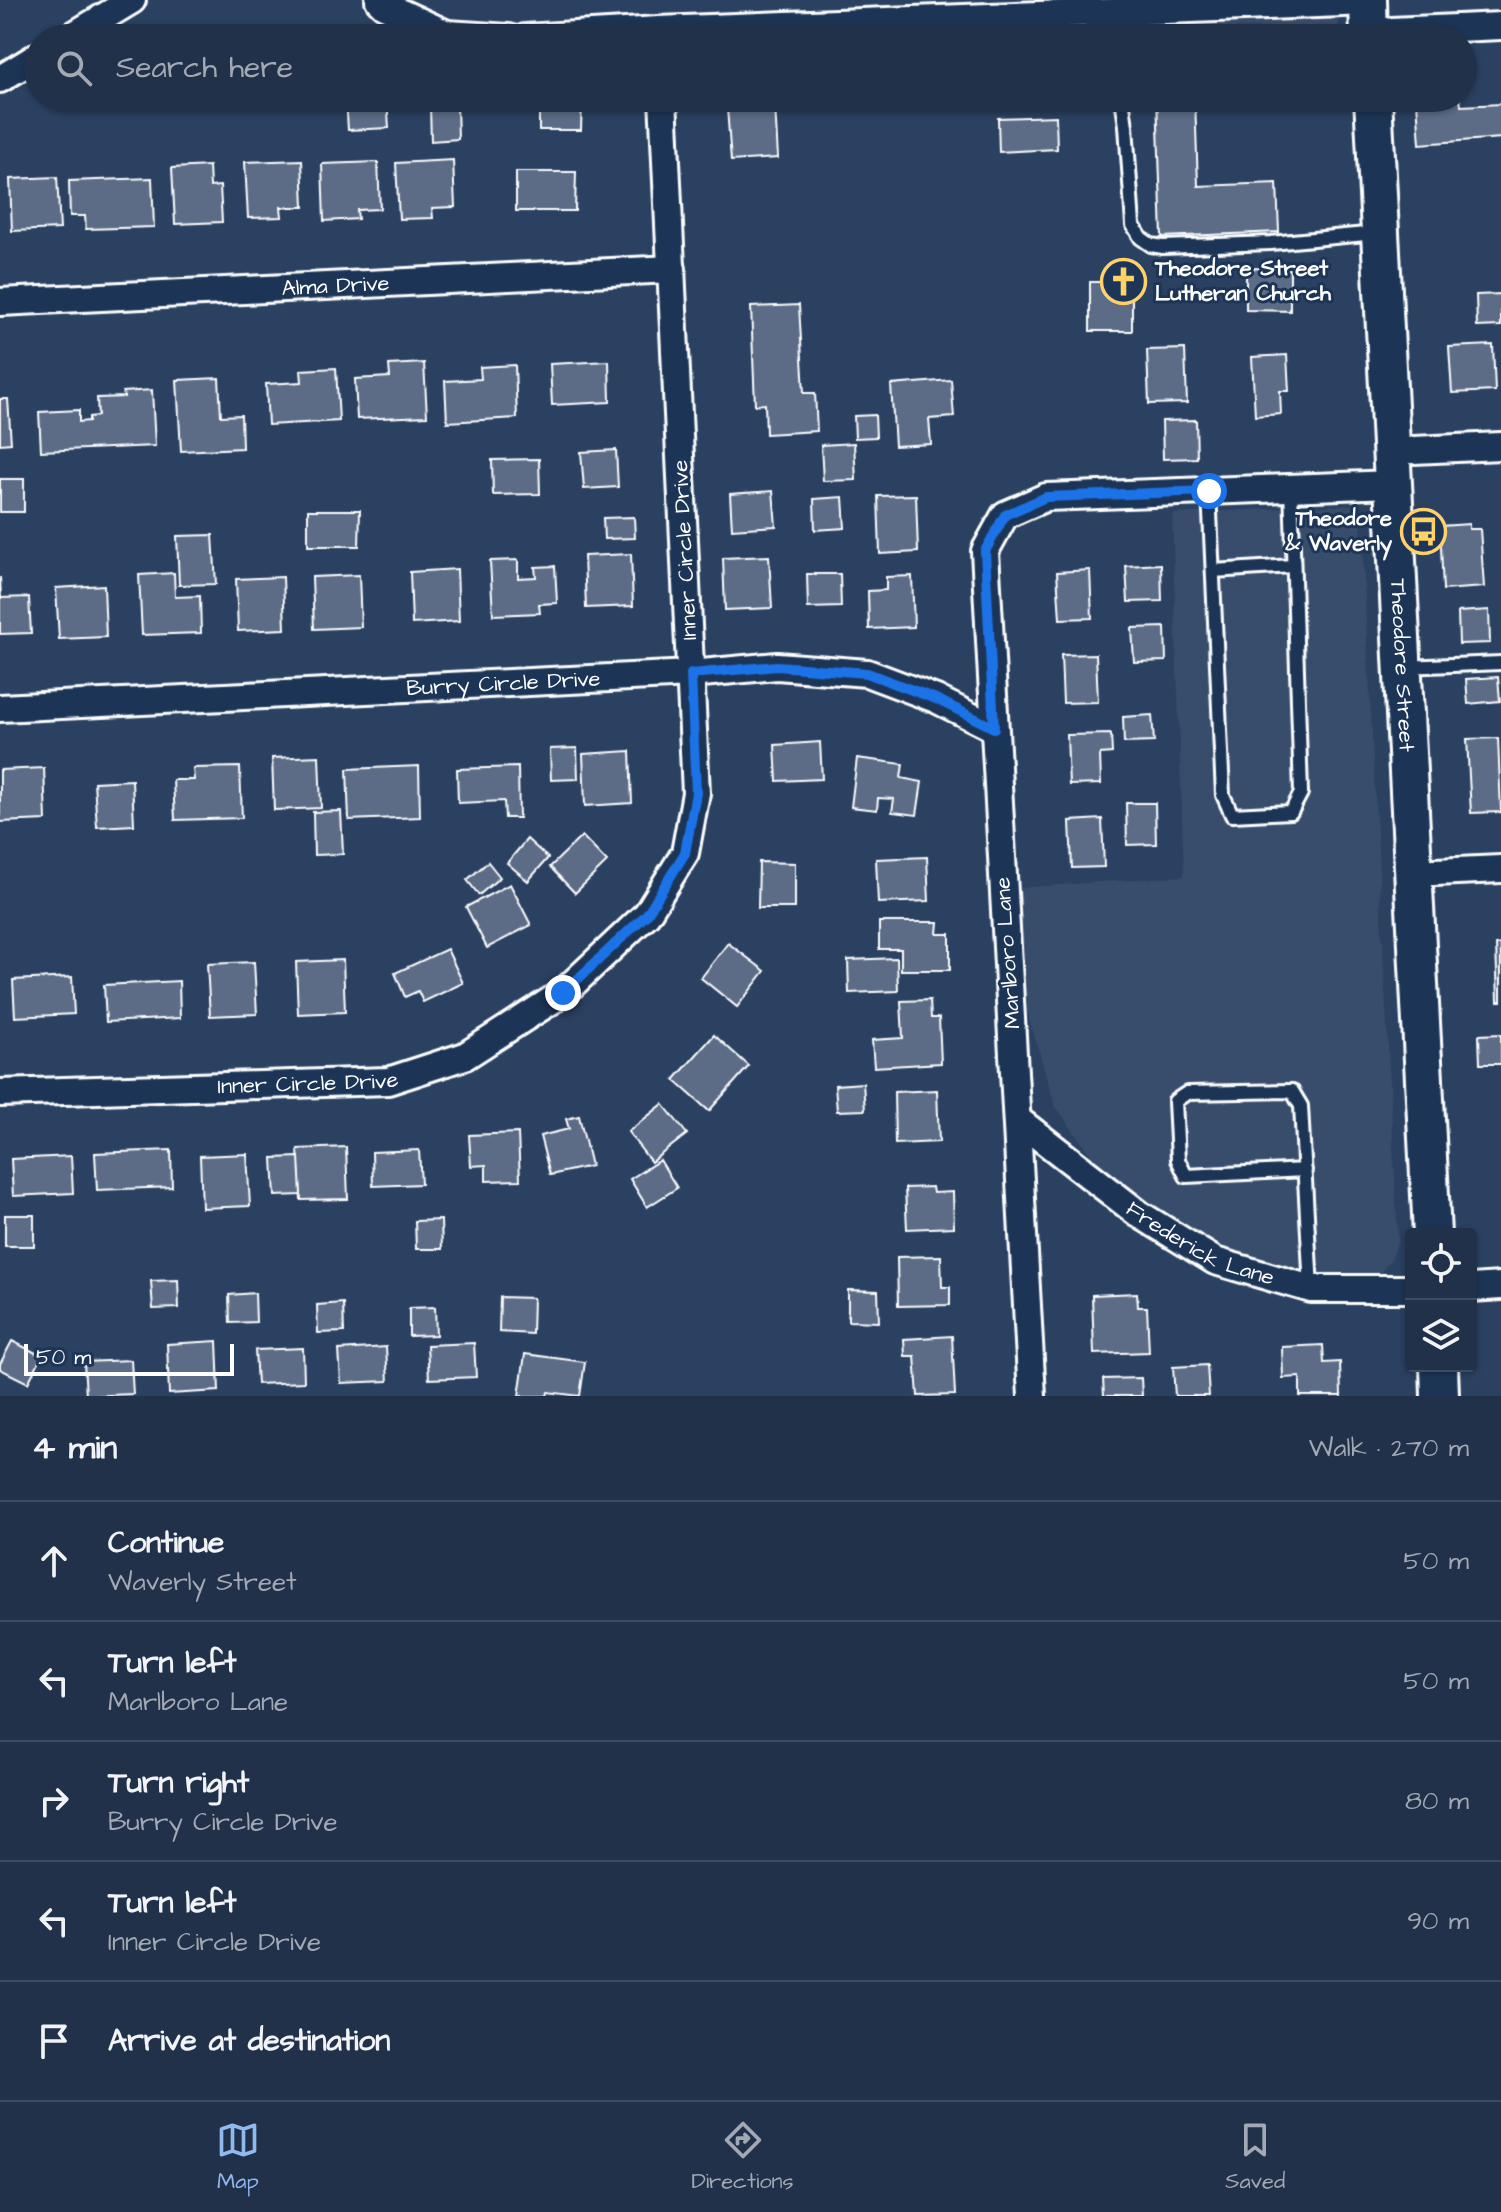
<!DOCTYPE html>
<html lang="en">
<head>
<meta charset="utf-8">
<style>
  :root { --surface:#203149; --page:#283950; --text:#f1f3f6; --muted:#a2a9b4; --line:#3d4c61; --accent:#90b9f0 }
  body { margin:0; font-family:"Architects Daughter",sans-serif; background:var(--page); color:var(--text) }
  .controls { position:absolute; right:24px; bottom:24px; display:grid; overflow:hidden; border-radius:8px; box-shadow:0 2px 6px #0004 }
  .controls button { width:72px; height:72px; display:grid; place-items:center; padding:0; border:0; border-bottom:2px solid var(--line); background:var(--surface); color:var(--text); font:40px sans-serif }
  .scale { position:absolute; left:24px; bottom:20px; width:210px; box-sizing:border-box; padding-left:8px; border:4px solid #fff; border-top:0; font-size:22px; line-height:28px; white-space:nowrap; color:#fff; -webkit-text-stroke:6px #1d3557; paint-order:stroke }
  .stop { position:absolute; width:24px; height:24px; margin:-18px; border:6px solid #1a73e8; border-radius:50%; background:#fff }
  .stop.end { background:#1a73e8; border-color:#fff; box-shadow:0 2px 8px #0008 }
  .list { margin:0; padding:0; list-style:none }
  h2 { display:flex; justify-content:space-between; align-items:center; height:104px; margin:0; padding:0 32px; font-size:34px }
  h2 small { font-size:26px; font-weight:400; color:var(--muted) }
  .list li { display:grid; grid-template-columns:52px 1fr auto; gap:24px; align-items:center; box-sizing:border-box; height:120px; padding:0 32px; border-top:2px solid var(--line) }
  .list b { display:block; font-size:30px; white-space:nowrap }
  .list p { margin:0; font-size:26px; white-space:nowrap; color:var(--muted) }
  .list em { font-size:26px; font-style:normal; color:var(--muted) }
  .icon { flex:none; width:44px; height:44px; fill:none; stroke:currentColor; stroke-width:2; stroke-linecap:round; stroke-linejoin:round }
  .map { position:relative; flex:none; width:1501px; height:1396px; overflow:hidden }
  .search { position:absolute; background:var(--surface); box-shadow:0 2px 6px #0004; left:24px; right:24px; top:24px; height:88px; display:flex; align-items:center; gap:20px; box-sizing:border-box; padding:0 28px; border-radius:44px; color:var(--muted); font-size:30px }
  .sheet { height:704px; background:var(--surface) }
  nav { display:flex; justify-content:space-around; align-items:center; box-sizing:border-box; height:112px; border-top:2px solid var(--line); background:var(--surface); font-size:22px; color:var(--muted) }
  nav a { display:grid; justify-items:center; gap:4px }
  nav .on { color:var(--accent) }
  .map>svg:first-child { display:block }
  .built { fill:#394e6c }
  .building { fill:#5b6c86; stroke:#fff; stroke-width:2 }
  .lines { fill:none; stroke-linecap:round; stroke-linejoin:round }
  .lane-casing { stroke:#fff; stroke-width:18 }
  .street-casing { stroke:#fff; stroke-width:32 }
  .secondary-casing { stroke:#fff; stroke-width:42 }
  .lane { stroke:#1d3557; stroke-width:12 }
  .street { stroke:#1d3557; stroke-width:26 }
  .secondary { stroke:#1d3557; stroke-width:36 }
  .route { stroke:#1a73e8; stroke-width:10 }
  .labels { text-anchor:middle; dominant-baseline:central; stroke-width:6; stroke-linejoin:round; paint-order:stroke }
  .poi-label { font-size:22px; font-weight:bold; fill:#fff; stroke:#1d3557; text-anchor:start }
  .street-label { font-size:22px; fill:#fff; stroke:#1d3557 }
</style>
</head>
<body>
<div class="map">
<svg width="1501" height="1396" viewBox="0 0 1501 1396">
  <rect width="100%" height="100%" fill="#2a4161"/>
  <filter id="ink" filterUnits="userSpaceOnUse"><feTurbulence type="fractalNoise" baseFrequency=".0125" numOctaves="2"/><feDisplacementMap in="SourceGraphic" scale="16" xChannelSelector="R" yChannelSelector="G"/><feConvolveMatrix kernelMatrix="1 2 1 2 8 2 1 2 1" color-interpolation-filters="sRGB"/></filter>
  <g filter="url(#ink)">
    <g class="built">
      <path d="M1136,0H1337L1339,26L1137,31Z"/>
      <path d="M1360,504L1398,1241L1391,1259L1381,1272L1356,1280L1330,1283L1236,1260L1143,1204L1097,1164L1055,1105L1027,1011L1019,888L1184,876L1172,514Z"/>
    </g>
    <g class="building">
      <path d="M346,98H387L389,128L348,130Z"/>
      <path d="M539,98H582L581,130H539Z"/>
      <path d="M1157,98H1195L1198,186L1277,183L1279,232L1162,237Z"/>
      <path d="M1460,98L1461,106L1501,104V138L1420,144L1417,101Z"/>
      <path d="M457,105L458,139L431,141L430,106Z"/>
      <path d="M775,105L778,158L731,161L727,108Z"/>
      <path d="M1056,116L1057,149L999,152L998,118Z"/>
      <path d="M302,160L304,207H281L282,217L248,218L245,162Z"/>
      <path d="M453,160L455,207L432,208L433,218L399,219L396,163Z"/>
      <path d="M378,162L380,209L357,210L358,219L324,221L322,164Z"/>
      <path d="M209,166L210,187L220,186L222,222L175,224L172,168Z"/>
      <path d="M516,172H576L575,211H516Z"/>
      <path d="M57,177L60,229L12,231L10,179Z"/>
      <path d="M152,178L154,227L86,229L85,216H70L69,181Z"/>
      <path d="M1246,268L1290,269V311L1246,310Z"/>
      <rect x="1090" y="282" width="42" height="49"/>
      <path d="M1501,294V326L1477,327L1476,295Z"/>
      <path d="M799,305L804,393H815L817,431L766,434L765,404L755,405L751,307Z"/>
      <path d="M1493,345L1495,391L1452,393L1449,347Z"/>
      <path d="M1185,349L1187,403L1149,404L1147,350Z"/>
      <path d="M1287,355L1289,391H1280L1281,414L1255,416L1252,357Z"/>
      <path d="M609,361L610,402L552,405L550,364Z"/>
      <path d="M424,363L427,416L357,419L355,379L390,377L389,365Z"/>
      <path d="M515,365L517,418L447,422L445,381L481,379L480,367Z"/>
      <path d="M336,368L339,421L268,425L266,384L302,382L301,370Z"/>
      <path d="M219,378L221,416L241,415L242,448L181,451L177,380Z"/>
      <path d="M951,380L954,417L929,419L931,444L895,446L891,385Z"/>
      <path d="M152,390L155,446L41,451L39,412L79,410V422L89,421V417L98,416L97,398L124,397L123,392Z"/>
      <path d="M0,399H8L11,443L0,444Z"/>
      <path d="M875,415L876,437L855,438L854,416Z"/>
      <path d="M1196,420L1197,458L1163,459L1162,421Z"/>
      <path d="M854,443L856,480L823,481L821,445Z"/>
      <path d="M616,450L618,487L584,489L581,452Z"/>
      <path d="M539,459L540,494L493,495L492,460Z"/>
      <rect x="0" y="479" width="24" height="33"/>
      <path d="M773,491L776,526L732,529L730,494Z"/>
      <path d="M916,495L918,552L880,554L878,496Z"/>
      <path d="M843,497L845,528L815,530L814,499Z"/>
      <path d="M308,510H360L359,546H308Z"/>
      <path d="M634,517L635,538L604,539L603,518Z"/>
      <path d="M1469,524V529H1480L1484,587L1443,590L1440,526Z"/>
      <path d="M213,535L216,584L179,585L177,536Z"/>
      <path d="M631,554L633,606L586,608L584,556Z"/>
      <path d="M769,556L772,608L725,610L723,558Z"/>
      <path d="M518,560V578L536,577L535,567L555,566L557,603L539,604L540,613L493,615L490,561Z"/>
      <path d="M1161,564L1162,601L1128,602L1126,566Z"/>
      <path d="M457,569L459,621L412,624L410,572Z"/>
      <path d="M1090,570L1092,618L1060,619L1057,572Z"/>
      <path d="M174,573L175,597L200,596L201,633L142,635L139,575Z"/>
      <path d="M807,574H840L841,607L808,608Z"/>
      <path d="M359,575L361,627L314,629L312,577Z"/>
      <path d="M912,576L914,627L869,629L868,591L886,590V577Z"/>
      <path d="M0,577L1,598L29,597L31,633L0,634Z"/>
      <path d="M283,577L285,629L238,631L236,579Z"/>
      <path d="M104,585L106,637L59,639L56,588Z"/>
      <path d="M1489,610L1490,643L1459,644L1458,612Z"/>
      <path d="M1165,627L1166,661L1134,662L1132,628Z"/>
      <path d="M1096,654L1098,702L1063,703L1061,655Z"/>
      <path d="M1498,677L1500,701L1468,704L1466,679Z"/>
      <path d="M1152,715L1154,742L1124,743L1123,717Z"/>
      <path d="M1111,734L1112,753L1100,754L1101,784L1069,785L1067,735Z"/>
      <path d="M1498,738L1501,812L1471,813L1467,739Z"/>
      <path d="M820,742L822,779L777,781L775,745Z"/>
      <path d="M577,748L578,779L551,780L550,749Z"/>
      <path d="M630,751L632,803L585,806L583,754Z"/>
      <path d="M319,756L321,808L274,810L272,758Z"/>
      <path d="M857,758L903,764L901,778L922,782L917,815L892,812L894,799L878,798L877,810L851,807Z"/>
      <path d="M419,766L420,817L349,820L347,769Z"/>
      <path d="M240,767L242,818L175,820L173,780H194L193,768Z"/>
      <path d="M518,767L519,818H505L504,801L458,803L457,769Z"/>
      <path d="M44,768L46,820L0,822V770Z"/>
      <path d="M132,780L134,825L97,827L94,782Z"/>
      <path d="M1126,803H1155L1156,844L1127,845Z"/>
      <path d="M341,811L343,854L314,855L313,812Z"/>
      <path d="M1102,819L1104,867L1072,868L1070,821Z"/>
      <path d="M582,836L607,862L575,893L550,867Z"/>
      <path d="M527,839L548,858L528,881L507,863Z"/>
      <path d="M927,857L929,901L878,903L876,859Z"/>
      <path d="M488,862L500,877L479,895L467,880Z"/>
      <path d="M759,862L795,863V908H758Z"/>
      <path d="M510,884L531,925L487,948L466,907Z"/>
      <path d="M879,922H938L937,934H950V970H901V949H879Z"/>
      <path d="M728,943L765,971L737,1007L701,978Z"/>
      <path d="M1501,944V1001H1498L1496,945Z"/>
      <path d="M447,949L463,983L423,1002L418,991L405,997L395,973Z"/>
      <path d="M897,958L898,991L849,993L848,960Z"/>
      <path d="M343,960L345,1012L298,1014L296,962Z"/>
      <path d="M254,962L257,1014L210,1016L207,964Z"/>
      <path d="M72,977L74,1014L15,1017L13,980Z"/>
      <path d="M179,981L180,1018L106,1022L104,985Z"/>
      <path d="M930,1000L931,1018H939L941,1063L874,1067L872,1040L903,1038L901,1001Z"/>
      <path d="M1501,1034V1064H1480L1479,1035Z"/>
      <path d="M714,1035L749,1066L709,1111L674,1080Z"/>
      <path d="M863,1083L865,1110L837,1111L835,1085Z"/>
      <path d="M937,1090L939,1142L895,1144L894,1092Z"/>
      <path d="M663,1104L687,1134L651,1162L628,1132Z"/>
      <path d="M579,1116L591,1166L550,1175L540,1136L569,1129L566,1119Z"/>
      <path d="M518,1133L520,1180L486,1181V1165L471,1166L469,1135Z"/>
      <path d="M346,1147L348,1199L301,1200L298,1149Z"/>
      <path d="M171,1150L172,1187L97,1190L95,1153Z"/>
      <path d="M419,1150L421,1184L373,1186L372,1152Z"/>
      <path d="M247,1154L250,1206L202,1208L200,1156Z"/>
      <path d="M71,1156L73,1193L13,1196L11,1159Z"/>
      <path d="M299,1157L301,1195L275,1196L273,1158Z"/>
      <path d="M660,1160L677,1188L647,1207L630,1179Z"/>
      <path d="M932,1187L933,1193L953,1192L954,1227L907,1229L905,1188Z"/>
      <rect x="5" y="1215" width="29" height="31"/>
      <path d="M441,1220L442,1249H416L415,1221Z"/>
      <path d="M941,1256L942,1287H950V1305L898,1306L897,1257Z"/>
      <path d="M178,1280L179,1308L153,1309L151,1281Z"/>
      <path d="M848,1290L878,1291L879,1322L848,1321Z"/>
      <path d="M255,1293L256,1322L230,1323L229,1295Z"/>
      <path d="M1137,1293L1138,1307H1147L1149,1352L1094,1354L1092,1295Z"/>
      <path d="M500,1297L533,1298L532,1334L499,1332Z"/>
      <path d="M343,1303L344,1332L318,1333L317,1305Z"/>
      <path d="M435,1307L436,1335L409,1336V1308Z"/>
      <path d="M952,1336L955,1395L918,1396L915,1356H905L904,1339Z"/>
      <path d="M12,1341L42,1356L28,1383L0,1369V1364Z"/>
      <path d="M217,1341L219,1391L169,1394L167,1344Z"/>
      <path d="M474,1343L476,1377L429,1379L427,1345Z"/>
      <path d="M1323,1345L1324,1363L1340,1362L1341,1396H1300V1377L1283,1378L1282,1347Z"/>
      <path d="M386,1347L388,1381L341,1383L339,1350Z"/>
      <path d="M303,1348L304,1382L257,1384L255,1350Z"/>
      <path d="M525,1354L585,1362L580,1396L548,1392L547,1396H519Z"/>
      <path d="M131,1360L133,1394L86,1396L84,1362Z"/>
      <path d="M1207,1365L1209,1396H1175L1173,1367Z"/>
      <path d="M1141,1378L1142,1396H1104L1103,1379Z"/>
    </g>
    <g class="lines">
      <defs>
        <g id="lane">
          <path d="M1108,12L1112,38"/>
          <path d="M1122,98L1126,126L1133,225L1141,238L1151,245L1163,247L1271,243L1376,233"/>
          <path d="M1209,491L1223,795L1232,815L1291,812L1301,793L1291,487"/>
          <path d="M1213,571L1293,566"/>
          <path d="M1404,667L1501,663"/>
          <path d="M1305,1170L1186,1176L1178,1160L1175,1101L1187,1093L1292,1091L1301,1106L1311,1289"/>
        </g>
        <g id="street">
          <path d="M379,0L384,5L447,34L509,38"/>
          <path d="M1369,32L1501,26"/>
          <path d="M69,38L132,0"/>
          <path d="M525,38L659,30L1368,2"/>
          <path d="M0,79L38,56"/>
          <path id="s1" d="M0,302L672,269"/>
          <path d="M1391,451L1501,446"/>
          <path id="s2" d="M0,708L691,674L777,666L867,673L936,699L994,728"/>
          <path d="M1413,873L1501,869"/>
          <path id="s3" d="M0,1093L388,1081L465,1056L563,993L647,914L685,853L696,793L663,98"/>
          <path id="s4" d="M1018,1120L1139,1214L1215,1261L1311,1289H1411"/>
          <path d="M1471,1288L1501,1286"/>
          <path d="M1032,1396L985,551L1005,515L1046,497L1393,484"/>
        </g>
        <g id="secondary">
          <path d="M1368,0L1369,38"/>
          <path id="s5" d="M1373,98L1432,1234"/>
          <path d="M1439,1366L1440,1396"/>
        </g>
      </defs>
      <use href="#lane" class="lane-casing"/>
      <use href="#street" class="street-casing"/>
      <use href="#secondary" class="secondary-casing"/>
      <use href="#lane" class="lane"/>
      <use href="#street" class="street"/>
      <use href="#secondary" class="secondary"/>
    </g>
  </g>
  <g class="lines" filter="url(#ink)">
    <path class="route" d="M563,993L647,914L685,853L696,793L691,674L777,666L867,673L936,699L994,728L985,551L1005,515L1046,497L1209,491"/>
  </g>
  <defs>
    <symbol id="church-ring" viewBox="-11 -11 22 22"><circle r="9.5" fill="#1d3557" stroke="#ffd166" stroke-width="1.5"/><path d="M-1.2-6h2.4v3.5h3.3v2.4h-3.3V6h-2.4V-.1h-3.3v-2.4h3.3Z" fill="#ffd166"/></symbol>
    <symbol id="bus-ring" viewBox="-11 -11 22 22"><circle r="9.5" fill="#1d3557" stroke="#ffd166" stroke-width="1.5"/><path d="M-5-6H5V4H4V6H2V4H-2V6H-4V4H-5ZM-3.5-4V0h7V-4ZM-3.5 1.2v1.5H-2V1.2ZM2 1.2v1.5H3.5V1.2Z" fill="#ffd166"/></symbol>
  </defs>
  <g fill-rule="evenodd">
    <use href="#church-ring" x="1098" y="256" width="51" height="51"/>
    <use href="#bus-ring" x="1398" y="506" width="51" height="51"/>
  </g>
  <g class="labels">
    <g class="poi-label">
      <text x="1155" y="268">Theodore Street<tspan x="1155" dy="25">Lutheran Church</tspan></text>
      <text x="1392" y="518" text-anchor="end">Theodore<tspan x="1392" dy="25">&amp; Waverly</tspan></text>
    </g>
    <g class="street-label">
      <text stroke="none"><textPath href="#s1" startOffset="336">Alma Drive</textPath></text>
      <text transform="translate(685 550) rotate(-93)">Inner Circle Drive</text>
      <text stroke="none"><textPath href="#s5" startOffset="568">Theodore Street</textPath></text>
      <text stroke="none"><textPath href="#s2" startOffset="504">Burry Circle Drive</textPath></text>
      <text transform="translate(1008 953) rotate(-94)">Marlboro Lane</text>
      <text stroke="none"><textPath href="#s3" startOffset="308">Inner Circle Drive</textPath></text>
      <text stroke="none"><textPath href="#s4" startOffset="222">Frederick Lane</textPath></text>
    </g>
  </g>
</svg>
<div class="controls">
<button><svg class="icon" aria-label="locate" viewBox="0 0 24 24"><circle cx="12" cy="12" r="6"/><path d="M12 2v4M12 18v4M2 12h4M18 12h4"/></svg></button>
<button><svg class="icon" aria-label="layers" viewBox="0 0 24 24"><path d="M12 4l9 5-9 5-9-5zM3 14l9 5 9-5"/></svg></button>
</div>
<div class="scale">50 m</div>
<div class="stop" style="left:1209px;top:491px"></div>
<div class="stop end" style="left:563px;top:993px"></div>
<div class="search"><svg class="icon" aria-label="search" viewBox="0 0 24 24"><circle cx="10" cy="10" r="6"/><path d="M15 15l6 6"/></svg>Search here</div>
</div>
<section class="sheet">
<h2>4 min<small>Walk · 270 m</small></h2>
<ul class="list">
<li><svg class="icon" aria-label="ahead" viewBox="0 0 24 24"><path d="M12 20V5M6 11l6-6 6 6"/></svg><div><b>Continue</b><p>Waverly Street</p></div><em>50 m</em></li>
<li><svg class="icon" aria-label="left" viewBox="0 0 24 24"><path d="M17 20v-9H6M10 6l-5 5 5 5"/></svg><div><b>Turn left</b><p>Marlboro Lane</p></div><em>50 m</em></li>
<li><svg class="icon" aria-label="right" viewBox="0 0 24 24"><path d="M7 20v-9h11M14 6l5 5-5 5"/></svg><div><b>Turn right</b><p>Burry Circle Drive</p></div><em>80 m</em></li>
<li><svg class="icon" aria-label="left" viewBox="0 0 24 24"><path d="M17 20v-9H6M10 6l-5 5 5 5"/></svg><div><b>Turn left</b><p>Inner Circle Drive</p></div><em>90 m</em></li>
<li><svg class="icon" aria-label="arrive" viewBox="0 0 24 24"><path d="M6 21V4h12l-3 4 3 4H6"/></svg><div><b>Arrive at destination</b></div></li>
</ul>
</section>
<nav>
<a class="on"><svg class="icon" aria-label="map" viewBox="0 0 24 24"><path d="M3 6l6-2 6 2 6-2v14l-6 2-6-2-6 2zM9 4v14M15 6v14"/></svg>Map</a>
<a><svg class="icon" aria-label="directions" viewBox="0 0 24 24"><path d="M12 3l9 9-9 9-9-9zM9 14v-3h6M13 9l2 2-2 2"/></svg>Directions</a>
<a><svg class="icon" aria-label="saved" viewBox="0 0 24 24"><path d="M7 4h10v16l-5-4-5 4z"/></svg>Saved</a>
</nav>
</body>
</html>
